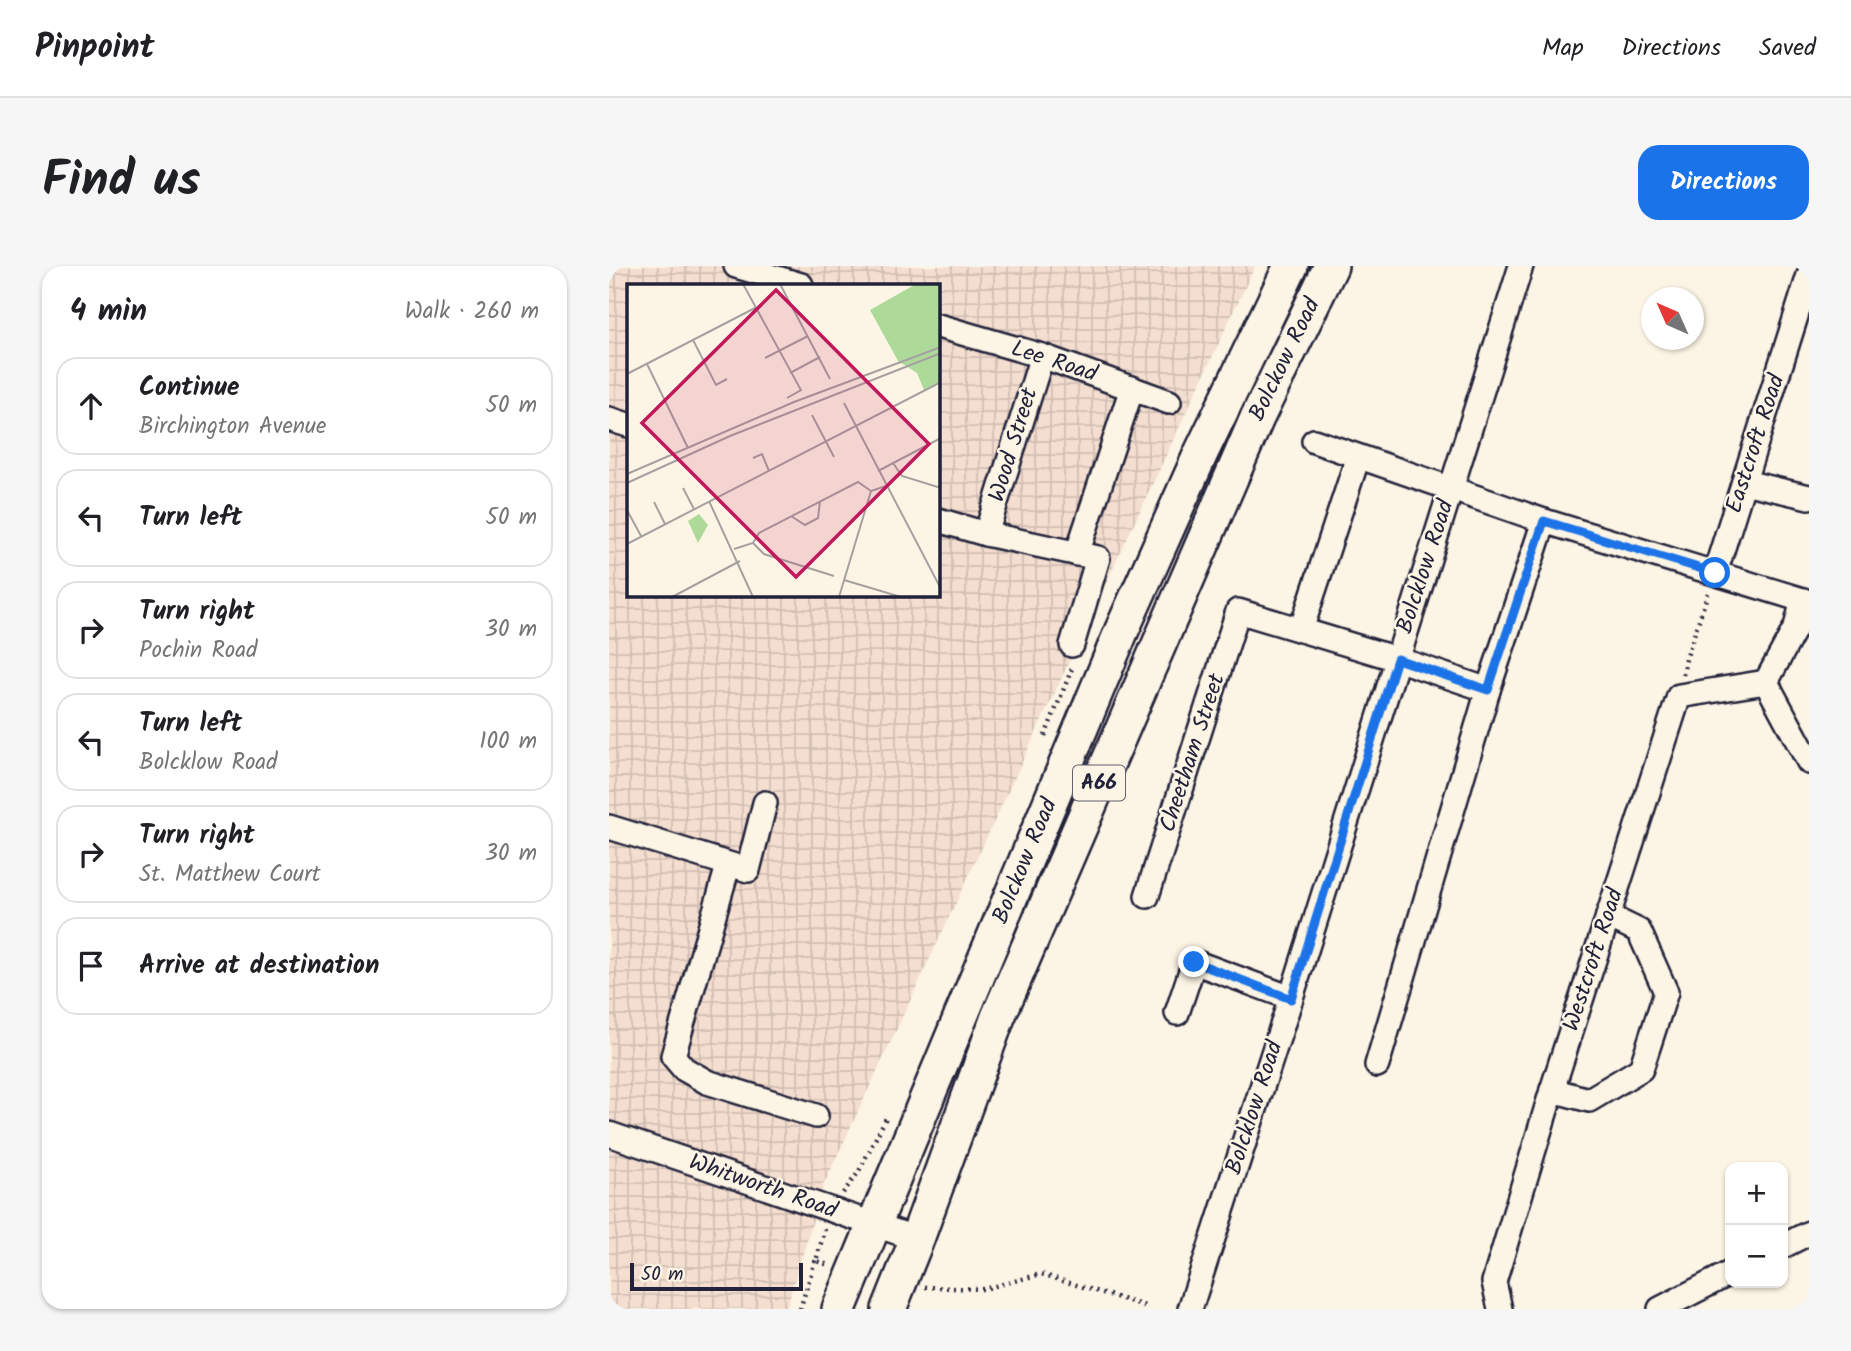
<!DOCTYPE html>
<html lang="en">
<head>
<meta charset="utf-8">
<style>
  :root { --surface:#fff; --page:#f6f6f6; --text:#202124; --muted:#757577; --line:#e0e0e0; --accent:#1a73e8 }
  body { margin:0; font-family:Kalam,sans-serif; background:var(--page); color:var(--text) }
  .controls { position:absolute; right:21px; bottom:21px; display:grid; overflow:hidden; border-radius:14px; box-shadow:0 2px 5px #0004 }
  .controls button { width:63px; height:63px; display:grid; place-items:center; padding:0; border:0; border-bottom:2px solid var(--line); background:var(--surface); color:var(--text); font:35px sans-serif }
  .compass { position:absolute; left:1032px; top:21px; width:63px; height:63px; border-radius:50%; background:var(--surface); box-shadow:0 2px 5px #0004; rotate:315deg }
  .scale { position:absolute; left:21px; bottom:18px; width:173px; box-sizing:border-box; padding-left:7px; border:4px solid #22223b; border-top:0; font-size:19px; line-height:24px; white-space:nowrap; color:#22223b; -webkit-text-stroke:5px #fcf5e5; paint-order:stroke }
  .stop { position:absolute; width:21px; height:21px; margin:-16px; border:5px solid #1a73e8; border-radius:50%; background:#fff }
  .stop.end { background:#1a73e8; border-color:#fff; box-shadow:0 2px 7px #0008 }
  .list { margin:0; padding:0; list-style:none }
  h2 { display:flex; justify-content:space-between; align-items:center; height:91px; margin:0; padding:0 28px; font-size:30px }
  h2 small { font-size:23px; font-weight:400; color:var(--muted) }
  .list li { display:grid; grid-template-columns:46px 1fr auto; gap:21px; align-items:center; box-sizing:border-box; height:98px; margin:0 14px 14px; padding:0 14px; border:2px solid var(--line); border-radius:21px }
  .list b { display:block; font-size:26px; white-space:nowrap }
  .list p { margin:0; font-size:23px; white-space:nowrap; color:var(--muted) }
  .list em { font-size:23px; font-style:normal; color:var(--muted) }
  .icon { flex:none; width:38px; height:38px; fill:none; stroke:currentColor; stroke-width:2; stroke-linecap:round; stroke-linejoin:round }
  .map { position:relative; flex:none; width:1200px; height:1043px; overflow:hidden; border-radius:21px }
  header { display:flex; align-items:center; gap:42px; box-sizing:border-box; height:98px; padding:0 35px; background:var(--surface); border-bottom:2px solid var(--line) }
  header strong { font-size:33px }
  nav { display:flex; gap:38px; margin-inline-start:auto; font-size:24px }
  .intro { display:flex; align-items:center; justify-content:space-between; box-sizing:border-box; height:168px; padding:0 42px }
  h1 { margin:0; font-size:49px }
  .button { padding:18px 32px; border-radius:21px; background:var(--accent); color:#fff; font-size:24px; font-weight:700 }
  main { display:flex; gap:42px; padding:0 42px }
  aside { flex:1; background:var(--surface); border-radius:21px; box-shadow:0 2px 5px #0004 }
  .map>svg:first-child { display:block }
  .industrial { fill:url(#industrial-grid); fill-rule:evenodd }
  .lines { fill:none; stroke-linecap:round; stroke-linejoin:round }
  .minor-casing { stroke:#22223b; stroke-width:28 }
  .highway-casing { stroke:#22223b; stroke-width:38 }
  .path { stroke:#22223b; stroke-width:4.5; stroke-dasharray:2 5; stroke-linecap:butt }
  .minor { stroke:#fcf5e5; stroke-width:23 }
  .highway { stroke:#fcf5e5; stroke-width:33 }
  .route { stroke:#1a73e8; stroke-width:9 }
  .labels { text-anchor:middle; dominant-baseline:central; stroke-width:5; stroke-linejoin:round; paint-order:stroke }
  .shield { fill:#fcf5e5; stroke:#63616e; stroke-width:2 }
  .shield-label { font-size:21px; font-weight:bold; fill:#22223b }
  .street-label { font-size:23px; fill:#22223b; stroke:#fcf5e5 }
  .inset-road { fill:none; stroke:#a5a1a1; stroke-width:2 }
  .view { fill:#c2185b; fill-opacity:0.15; stroke:#c2185b; stroke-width:3.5 }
  .inset-edge { fill:none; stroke:#22223b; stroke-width:3.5 }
</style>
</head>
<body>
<header>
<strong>Pinpoint</strong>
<nav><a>Map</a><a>Directions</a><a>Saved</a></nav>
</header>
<div class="intro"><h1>Find us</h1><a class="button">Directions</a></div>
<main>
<aside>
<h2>4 min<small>Walk · 260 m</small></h2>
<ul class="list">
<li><svg class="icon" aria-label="ahead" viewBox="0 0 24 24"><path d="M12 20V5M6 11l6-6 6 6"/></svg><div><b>Continue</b><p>Birchington Avenue</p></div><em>50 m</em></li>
<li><svg class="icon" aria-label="left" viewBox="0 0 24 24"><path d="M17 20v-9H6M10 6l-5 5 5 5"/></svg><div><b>Turn left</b></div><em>50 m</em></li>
<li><svg class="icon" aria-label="right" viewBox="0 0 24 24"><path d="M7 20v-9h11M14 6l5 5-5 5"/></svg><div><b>Turn right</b><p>Pochin Road</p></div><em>30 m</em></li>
<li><svg class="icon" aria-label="left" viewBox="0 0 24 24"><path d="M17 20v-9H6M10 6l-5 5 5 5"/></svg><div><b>Turn left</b><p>Bolcklow Road</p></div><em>100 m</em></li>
<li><svg class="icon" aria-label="right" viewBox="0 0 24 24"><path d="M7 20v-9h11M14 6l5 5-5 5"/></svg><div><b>Turn right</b><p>St. Matthew Court</p></div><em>30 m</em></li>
<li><svg class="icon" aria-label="arrive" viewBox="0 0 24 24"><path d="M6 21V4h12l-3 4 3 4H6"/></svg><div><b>Arrive at destination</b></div></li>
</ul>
</aside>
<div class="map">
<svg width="1200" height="1043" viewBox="0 0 1200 1043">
  <defs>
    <pattern id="industrial-grid" width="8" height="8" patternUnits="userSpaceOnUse" patternTransform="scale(1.75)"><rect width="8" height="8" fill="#f4decf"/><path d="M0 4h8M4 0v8" fill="none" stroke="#d1beb3"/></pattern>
  </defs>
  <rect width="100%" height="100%" fill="#fcf5e5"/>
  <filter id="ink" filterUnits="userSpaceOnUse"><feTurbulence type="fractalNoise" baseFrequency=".0143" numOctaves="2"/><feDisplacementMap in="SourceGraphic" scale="14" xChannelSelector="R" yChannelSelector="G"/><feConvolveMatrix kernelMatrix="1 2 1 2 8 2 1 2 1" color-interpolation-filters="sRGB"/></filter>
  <g filter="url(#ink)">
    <path class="industrial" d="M0,0H646L215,918L177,1043H0ZM19,19H329V329H19Z"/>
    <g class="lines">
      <defs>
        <g id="minor">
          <path d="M127,0L192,19"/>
          <path d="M329,60L433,90L560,136"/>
          <path d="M0,153L19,159"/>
          <path d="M705,175L935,255L1200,336"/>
          <path d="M1135,216L1200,231"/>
          <path d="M329,254L377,268L489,292L463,379"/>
          <path d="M377,268L433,90"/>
          <path d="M468,288L523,122"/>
          <path d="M1106,307L1200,9"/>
          <path d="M1194,334L1187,361L1157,416L1200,496"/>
          <path d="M692,364L749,191"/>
          <path d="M0,561L139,604L156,537"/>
          <path d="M119,600L64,790L75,803L98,816L207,850"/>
          <path d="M538,630L629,345L788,393L879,424"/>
          <path d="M568,747L585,696L682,732"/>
          <path d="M768,799L879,424L935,255"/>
          <path d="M943,824L980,834L1032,803L1057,726L1030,665L999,650"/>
          <path d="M0,868L308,973"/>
          <path d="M1174,980L1200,967"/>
          <path d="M581,1043L682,732L912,0"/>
          <path d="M891,1043L885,1016L943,824L1070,430L1157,416"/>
          <path d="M1051,1043L1121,1007"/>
        </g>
        <g id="highway">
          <path id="s1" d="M230,1043L512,366L592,187L682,0"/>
          <path id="s2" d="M280,1043L308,973L389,751L648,152L722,0"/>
        </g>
      </defs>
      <use href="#minor" class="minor-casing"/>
      <use href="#highway" class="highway-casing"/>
      <g class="path">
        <path d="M1074,409L1077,393L1099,327"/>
        <path d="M436,470L464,400"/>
        <path d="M234,927L249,907L278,850"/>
        <path d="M216,963L207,995L220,999"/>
        <path d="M316,1021L375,1023L432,1008L536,1040L539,1043"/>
        <path d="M191,1043L207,992"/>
      </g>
      <use href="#minor" class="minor"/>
      <use href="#highway" class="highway"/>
    </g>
  </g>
  <g class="lines" filter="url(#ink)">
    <path class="route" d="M585,696L682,733L788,393L879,424L935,255L1106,307"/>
  </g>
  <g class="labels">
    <rect class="shield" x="464" y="499.5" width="52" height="35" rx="5"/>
    <g class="shield-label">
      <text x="490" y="517">A66</text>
    </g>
    <g class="street-label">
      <text stroke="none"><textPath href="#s2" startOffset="1029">Bolckow Road</textPath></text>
      <text transform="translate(445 96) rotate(18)">Lee Road</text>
      <text transform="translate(1147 178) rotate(-72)">Eastcroft Road</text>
      <text transform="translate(405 179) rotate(-73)">Wood Street</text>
      <text transform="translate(817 301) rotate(-72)">Bolcklow Road</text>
      <text transform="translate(584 487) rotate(-72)">Cheetham Street</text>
      <text stroke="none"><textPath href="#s1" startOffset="485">Bolckow Road</textPath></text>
      <text transform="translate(985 694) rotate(-72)">Westcroft Road</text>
      <text transform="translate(646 842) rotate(-72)">Bolcklow Road</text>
      <text transform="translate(154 921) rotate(19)">Whitworth Road</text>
    </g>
  </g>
  <g transform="translate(18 18)">
    <rect width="313" height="313" fill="#fcf5e5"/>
    <path d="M289,0H313V98L297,106L290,89L271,77L243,26ZM72,230L81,241L71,259L61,237Z" fill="#aeda99"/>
    <path class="inset-road" d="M116,0L174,106L160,114M153,0L203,95M66,56L89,101L100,95M138,74L181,52M20,80L61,164M163,89L193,73M0,90L128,24M217,119L314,305M185,131L207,173M126,174L135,170L142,187M266,179L275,192L314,204M251,187L314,154M0,190L167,118L314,63M0,199L103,152L314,69M56,204L67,225M82,217L126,313M27,218L38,240M0,226L14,252M164,232L178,241L191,234L193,217M126,259L137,270L207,292M0,260L314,98M107,265L126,259L132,249L231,198L244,207M217,296L274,313M45,313L113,277M212,313L244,207L259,202"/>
    <path class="view" d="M149,6L302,160L169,293L15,139Z"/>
    <rect width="313" height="313" class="inset-edge"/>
  </g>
</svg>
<div class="controls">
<button>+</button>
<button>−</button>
</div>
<svg class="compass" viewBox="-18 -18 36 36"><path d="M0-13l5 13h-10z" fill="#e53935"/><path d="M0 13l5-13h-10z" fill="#757577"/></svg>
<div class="scale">50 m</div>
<div class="stop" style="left:1106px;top:307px"></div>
<div class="stop end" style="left:585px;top:696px"></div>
</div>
</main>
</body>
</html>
